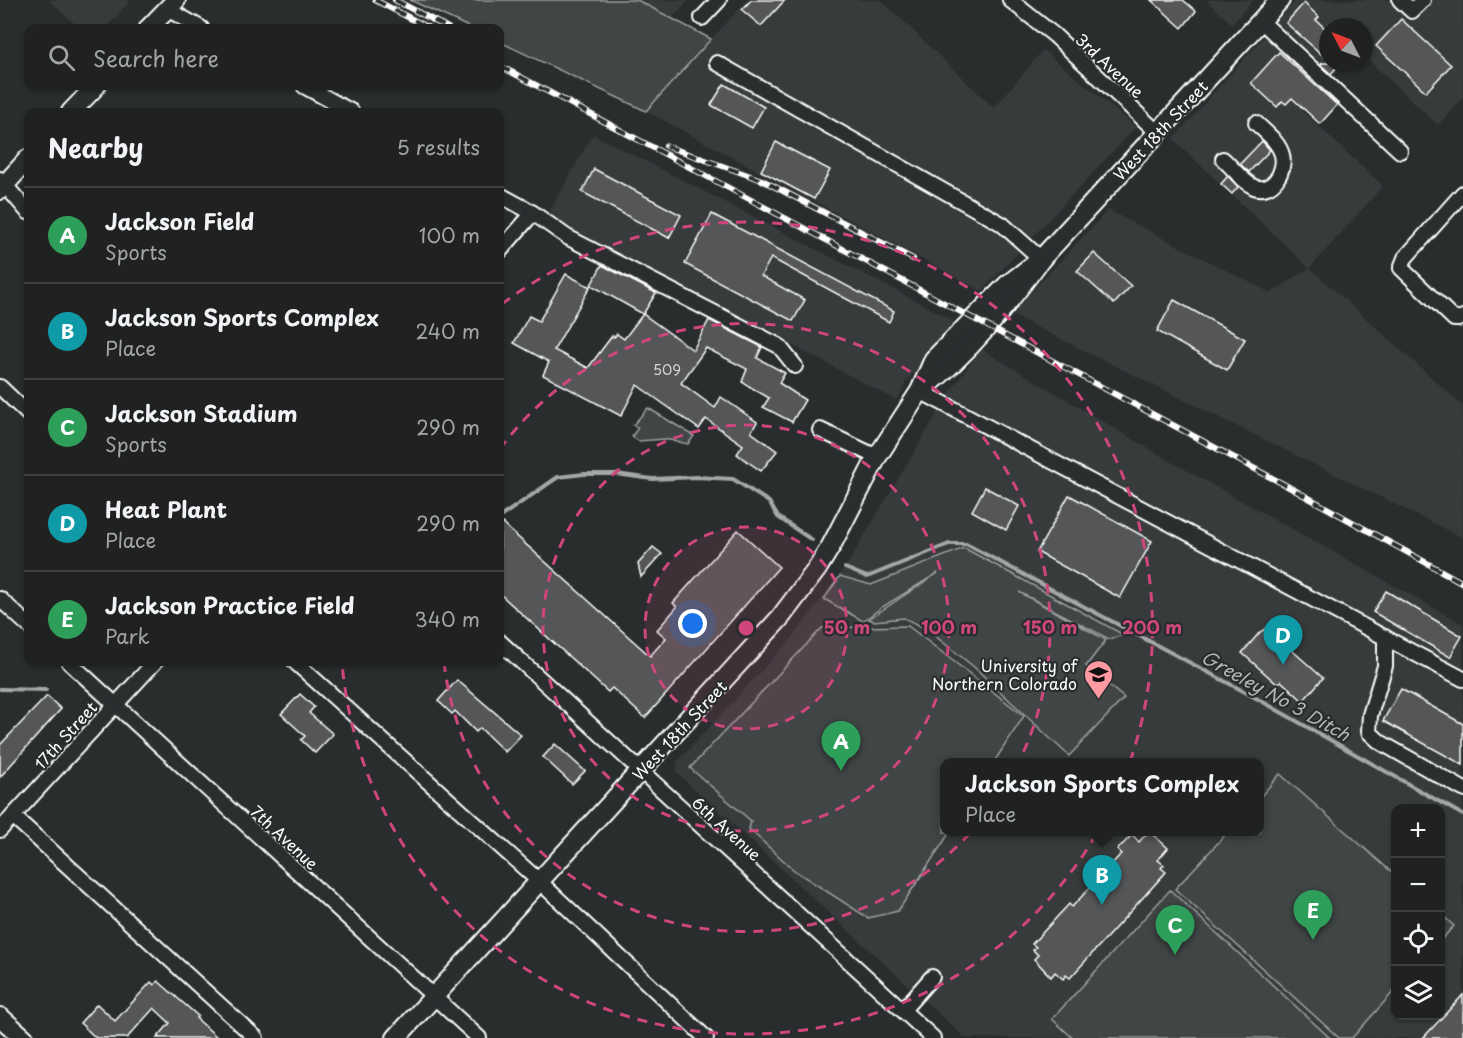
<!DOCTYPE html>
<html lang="en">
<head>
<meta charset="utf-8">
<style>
  :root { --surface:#202222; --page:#282a2a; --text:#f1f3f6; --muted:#a2a4a5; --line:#3d3f40; --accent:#ff9aa2 }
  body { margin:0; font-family:"Playpen Sans",sans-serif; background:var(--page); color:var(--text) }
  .controls { position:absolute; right:18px; bottom:18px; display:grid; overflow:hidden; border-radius:12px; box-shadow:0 2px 4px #0004 }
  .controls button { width:54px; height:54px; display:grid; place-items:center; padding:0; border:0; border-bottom:2px solid var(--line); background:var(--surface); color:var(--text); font:30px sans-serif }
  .compass { position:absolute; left:1319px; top:18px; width:54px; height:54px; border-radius:50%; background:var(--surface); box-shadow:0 2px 4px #0004; rotate:312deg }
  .you { position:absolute; left:693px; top:624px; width:21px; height:21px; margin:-15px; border:4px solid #fff; border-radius:50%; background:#1a73e8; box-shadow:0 0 0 9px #1a73e833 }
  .badge { display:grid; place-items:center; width:39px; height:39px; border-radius:50%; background:var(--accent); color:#fff; font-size:20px; font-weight:700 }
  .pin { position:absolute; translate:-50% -50px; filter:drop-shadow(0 2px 3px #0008) }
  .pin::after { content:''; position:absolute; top:32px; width:21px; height:18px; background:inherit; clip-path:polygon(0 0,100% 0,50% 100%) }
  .popup { position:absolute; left:940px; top:758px; width:324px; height:78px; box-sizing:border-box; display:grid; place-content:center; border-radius:12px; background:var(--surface); filter:drop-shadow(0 2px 4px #0005); font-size:20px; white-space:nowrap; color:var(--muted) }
  .popup b { font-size:22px; color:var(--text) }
  .popup::after { content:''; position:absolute; left:50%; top:100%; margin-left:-12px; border:12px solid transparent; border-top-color:var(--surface) }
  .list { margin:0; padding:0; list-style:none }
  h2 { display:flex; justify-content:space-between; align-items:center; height:78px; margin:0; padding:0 24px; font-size:26px }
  h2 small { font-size:20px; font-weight:400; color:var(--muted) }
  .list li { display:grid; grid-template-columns:39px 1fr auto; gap:18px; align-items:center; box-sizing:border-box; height:96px; padding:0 24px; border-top:2px solid var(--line) }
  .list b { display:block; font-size:22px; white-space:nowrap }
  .list p { margin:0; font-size:20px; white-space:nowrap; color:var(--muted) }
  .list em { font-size:20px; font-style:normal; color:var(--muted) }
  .icon { flex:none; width:33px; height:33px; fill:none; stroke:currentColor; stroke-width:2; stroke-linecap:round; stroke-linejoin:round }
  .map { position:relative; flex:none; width:1463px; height:1038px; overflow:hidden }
  .search { position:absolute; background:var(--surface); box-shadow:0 2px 4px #0004; left:24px; top:24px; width:480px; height:66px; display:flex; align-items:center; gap:15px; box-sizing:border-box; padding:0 21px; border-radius:12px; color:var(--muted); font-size:22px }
  .panel { position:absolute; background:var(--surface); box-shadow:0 2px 4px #0004; left:24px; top:108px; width:480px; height:558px; border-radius:12px }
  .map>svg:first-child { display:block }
  .built { fill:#373a3b; fill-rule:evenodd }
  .green { fill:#414445; stroke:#a0a2a2; stroke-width:1.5 }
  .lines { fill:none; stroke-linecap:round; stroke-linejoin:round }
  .stream { stroke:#a6a7a7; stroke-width:4 }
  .building { fill:#555758; stroke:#fff; stroke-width:1.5 }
  .minor-casing { stroke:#fff; stroke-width:18 }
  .major-casing { stroke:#fff; stroke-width:22 }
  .minor { stroke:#2a2d2e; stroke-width:14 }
  .major { stroke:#2a2d2e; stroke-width:18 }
  .rail-casing { stroke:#fff; stroke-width:6 }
  .rail { stroke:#2a2d2e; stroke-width:4; stroke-dasharray:11; stroke-linecap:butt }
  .ring { fill:none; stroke:#ce467c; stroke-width:3; stroke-dasharray:10 8 }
  .labels { text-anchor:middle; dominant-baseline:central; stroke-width:4.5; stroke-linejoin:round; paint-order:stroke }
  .number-label { font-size:14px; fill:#d4d5d5 }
  .street-label { font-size:16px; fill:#fff; stroke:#2a2d2e }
  .poi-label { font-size:16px; fill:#fff; stroke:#2a2d2e; text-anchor:end }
  .water-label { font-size:18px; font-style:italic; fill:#b4b6b6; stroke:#2a2d2e }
  .centre { fill:#ce467c; stroke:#2a2d2e; stroke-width:3 }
  .ring-label { font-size:18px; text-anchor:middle; font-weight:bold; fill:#ce467c; stroke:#2a2d2e; stroke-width:4.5; stroke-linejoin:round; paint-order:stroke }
</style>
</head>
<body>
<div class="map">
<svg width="1463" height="1038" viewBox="0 0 1463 1038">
  <rect width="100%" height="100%" fill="#2a2d2e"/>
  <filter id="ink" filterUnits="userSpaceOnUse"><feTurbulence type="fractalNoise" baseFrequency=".0167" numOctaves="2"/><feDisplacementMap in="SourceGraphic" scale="12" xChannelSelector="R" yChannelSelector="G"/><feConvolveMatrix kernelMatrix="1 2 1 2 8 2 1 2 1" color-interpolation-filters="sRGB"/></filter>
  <g filter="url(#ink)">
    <g class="built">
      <path d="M49,0H131L106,28H79Z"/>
      <path d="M637,0H689L672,18Z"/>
      <path d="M747,0H881L994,108L1043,50L1136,127L982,291L646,111Z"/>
      <path d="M1206,0H1253L1232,24Z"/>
      <path d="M1296,0H1463V98L1438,125L1364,56V27H1328V63H1345L1301,110L1383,186L1310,268L1462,405L1463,404V538L1010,314L1108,210L1271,293L1309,268L1173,139Z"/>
      <path d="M593,134L953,320L943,340L906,382L901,394L896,400L547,216Z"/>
      <path d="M981,349L1168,460L1463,624V1038H965L677,773V762L791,639L845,568L951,390ZM944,762H1260V832H944ZM1396,808H1440V1016H1396Z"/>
    </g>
    <g class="green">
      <path d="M410,0H637L711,39L646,111L500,42V28H471Z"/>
      <path d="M648,408L694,436L688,444L665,439L638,441L632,436L638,428L633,425Z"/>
      <path d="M964,548L1124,635L1109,639L1019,592L1106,640L1086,666L1124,698L1069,756L974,667L925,628L904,618L874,621L869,619L938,573L882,607L863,621L824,599L840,576L871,585Z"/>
      <path d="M908,626L1024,716L994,762H944V832H950L898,911L868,918L795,871L749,829L751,821L690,768L822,628Z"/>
      <path d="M1280,774L1395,875V990L1352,1038H1339L1175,889L1228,832H1260V797Z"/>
      <path d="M1170,890L1330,1038H1073L1052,1019Z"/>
      <path d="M1441,914L1454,926L1441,940Z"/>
    </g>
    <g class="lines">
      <g class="stream">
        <path d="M500,517L558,477L584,474H616L652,479L697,477L733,479L769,502L778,517L812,540"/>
        <path d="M845,568L867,577L949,544H966L1247,693L1463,815"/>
        <path d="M0,689L46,690"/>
      </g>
    </g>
    <g class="building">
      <path d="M751,0H785L761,26L742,10Z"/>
      <path d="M1151,0H1183L1196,11L1182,28Z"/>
      <path d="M1304,3L1319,17L1316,20L1328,31V60L1286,23Z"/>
      <path d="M1401,19L1451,65L1426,92L1376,46Z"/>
      <path d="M1279,52L1337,105L1320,124L1292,98L1286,104L1282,101L1277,107L1251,83Z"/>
      <path d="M1322,63H1340L1331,74L1321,65Z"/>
      <path d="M724,84L764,107L752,128L711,105Z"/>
      <path d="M1262,141L1270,150L1249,172L1240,164Z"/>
      <path d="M776,142L830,170L814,199L761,171Z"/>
      <path d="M594,169L681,215L669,238L582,192Z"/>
      <path d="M1228,176L1238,187L1232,194L1221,184Z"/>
      <path d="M712,214L894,311L889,322L771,258L761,276L805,300L793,321L685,264Z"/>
      <path d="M1094,253L1131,286L1114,304L1077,271Z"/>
      <path d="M602,265L656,293L643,314L693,350L709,320L762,347L757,358L785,373L779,383L805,400L792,422L763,407L769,398L742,382L747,369L706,348L681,383L715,408L721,397L757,422L751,432L777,451L761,471L737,454L743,445L706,419L699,429L637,385L621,416L543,375L549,362L514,343L529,316L539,321L566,274L590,287L554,350L588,368L612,336L614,337L617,334L624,339L643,314L591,285Z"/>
      <path d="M1174,300L1245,339L1227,370L1157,331Z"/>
      <path d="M985,487L1019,506L1006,530L972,511Z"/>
      <path d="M1069,495L1152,541L1120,598L1037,552Z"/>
      <path d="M500,521L650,656L666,638L657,630L677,607L673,603L738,530L779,567L645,718L612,688L608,692L500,594Z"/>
      <path d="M653,547L662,554L641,577L638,564Z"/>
      <path d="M1386,591L1462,636L1450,657L1373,612Z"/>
      <path d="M1267,628L1323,678L1303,701L1281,681L1277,684L1242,653L1260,632Z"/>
      <path d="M457,680L521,735L505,752L480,728L476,732L455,711L452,714L438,701Z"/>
      <path d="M1401,689L1463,724V765L1383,721Z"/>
      <path d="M300,694L314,707L309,713L333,734L315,753L301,740L305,736L281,714Z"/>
      <path d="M47,696L61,709L0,777V745Z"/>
      <path d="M555,744L585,771L572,784L543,757Z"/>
      <path d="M1149,831L1168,848L1158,860L1164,865L1161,868L1166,872L1070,978L1066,975L1063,979L1055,972L1051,977L1034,959L1038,955L1033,950L1036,947L1032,944L1069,904L1072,907L1121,854L1117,850L1132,835L1139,842Z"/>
      <path d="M158,981L198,1016L196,1018L218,1038H157L170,1023L154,1008L127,1038H96L80,1023L97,1004L115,1021L151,982L154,985Z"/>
      <path d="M1463,995V1038H1423Z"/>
    </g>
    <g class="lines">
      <defs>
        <g id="minor">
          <path d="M1010,0L1054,35L1158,133"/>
          <path d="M1400,0L1412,11L1423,0"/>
          <path d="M167,9L201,28"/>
          <path d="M702,18L719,0"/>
          <path d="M1261,21L1400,151"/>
          <path d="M717,63L1002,224L1041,259"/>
          <path d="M304,86L352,112"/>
          <path d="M1223,159C1232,167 1243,182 1254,187C1273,194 1286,170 1282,155C1279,142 1265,132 1256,123"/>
          <path d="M0,179L28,212"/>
          <path d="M1463,193L1405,258L1401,268L1454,319H1458L1463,317"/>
          <path d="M500,195L533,213L567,237L779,346L795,366"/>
          <path d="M500,251L533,213"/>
          <path d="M0,387L28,414"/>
          <path d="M920,391L1463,679"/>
          <path d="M820,430L877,457"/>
          <path d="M0,599L28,625"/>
          <path d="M1385,637V666L1370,715L1369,732L1380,742L1463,789"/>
          <path d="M500,642L933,1038"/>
          <path d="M69,662L479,1038"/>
          <path d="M295,662L540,882L706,1038"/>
          <path d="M13,816L256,1038"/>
          <path d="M0,830L155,662"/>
          <path d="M903,1010L932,977"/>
        </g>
        <g id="major">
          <path d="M149,28L176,0"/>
          <path d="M71,112L96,86"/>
          <path d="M0,190L28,159"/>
          <path d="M921,390C968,355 1006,306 1041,259L1280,0"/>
          <path d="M0,1017L24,1038"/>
          <path d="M396,1038L780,618L817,569L831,546L877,457L920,391L934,359L1007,285L1041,259"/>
        </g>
      </defs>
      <use href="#minor" class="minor-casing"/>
      <use href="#major" class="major-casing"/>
      <use href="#minor" class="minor"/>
      <use href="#major" class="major"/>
      <defs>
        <g id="rail">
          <path d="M375,0L429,28"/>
          <path d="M395,0L448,28"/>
          <path d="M500,66L1287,486L1463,583"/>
          <path d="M666,146L762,180L913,259"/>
        </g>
      </defs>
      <use href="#rail" class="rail-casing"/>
      <use href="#rail" class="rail"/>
    </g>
  </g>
  <circle cx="746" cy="628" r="101" fill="#ce467c" fill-opacity=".12"/>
  <g class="ring">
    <circle cx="746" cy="628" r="101"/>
    <circle cx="746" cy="628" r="203"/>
    <path d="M500 449A304 304 0 1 1 444 662"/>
    <path d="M502 304A406 406 0 1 1 342 663"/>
  </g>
  <defs>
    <symbol id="university-pin" viewBox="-11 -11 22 30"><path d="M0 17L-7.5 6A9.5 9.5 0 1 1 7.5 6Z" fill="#ff9aa2" stroke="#2a2d2e"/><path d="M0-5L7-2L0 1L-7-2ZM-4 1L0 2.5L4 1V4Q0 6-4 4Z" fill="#111"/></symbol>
  </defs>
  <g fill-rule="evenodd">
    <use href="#university-pin" x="1082" y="658" width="33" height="45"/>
  </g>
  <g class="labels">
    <g class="number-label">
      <text x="667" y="369">509</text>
    </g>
    <g class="street-label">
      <text transform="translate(1110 65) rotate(43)">3rd Avenue</text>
      <text transform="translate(1160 130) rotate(-47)">West 18th Street</text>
      <text transform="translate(679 730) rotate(-47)">West 18th Street</text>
      <text transform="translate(65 735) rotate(-48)">17th Street</text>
      <text transform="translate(727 828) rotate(42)">6th Avenue</text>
      <text transform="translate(285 837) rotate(43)">7th Avenue</text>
    </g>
    <g class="poi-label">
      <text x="1077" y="665">University of<tspan x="1077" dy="18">Northern Colorado</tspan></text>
    </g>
    <g class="water-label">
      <text transform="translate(1276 695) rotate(29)">Greeley No 3 Ditch</text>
    </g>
  </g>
  <circle cx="746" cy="628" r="9" class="centre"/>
  <g class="ring-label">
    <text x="847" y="634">50 m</text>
    <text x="949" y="634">100 m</text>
    <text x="1050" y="634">150 m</text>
    <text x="1152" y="634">200 m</text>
  </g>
</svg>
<div class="controls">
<button>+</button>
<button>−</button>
<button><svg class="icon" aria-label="locate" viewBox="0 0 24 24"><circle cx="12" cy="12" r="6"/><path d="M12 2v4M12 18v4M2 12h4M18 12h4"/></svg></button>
<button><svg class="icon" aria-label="layers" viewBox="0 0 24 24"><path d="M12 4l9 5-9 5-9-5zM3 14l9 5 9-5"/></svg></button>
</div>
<svg class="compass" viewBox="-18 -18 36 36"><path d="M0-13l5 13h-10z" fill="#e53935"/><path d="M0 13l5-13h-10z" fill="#a2a4a5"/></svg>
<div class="you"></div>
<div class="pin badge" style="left:841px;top:771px;background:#2e9e5b">A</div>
<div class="pin badge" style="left:1102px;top:905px;background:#0f9aa8">B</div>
<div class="popup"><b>Jackson Sports Complex</b>Place</div>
<div class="pin badge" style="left:1175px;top:955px;background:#2e9e5b">C</div>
<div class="pin badge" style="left:1283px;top:665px;background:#0f9aa8">D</div>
<div class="pin badge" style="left:1313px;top:940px;background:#2e9e5b">E</div>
<div class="search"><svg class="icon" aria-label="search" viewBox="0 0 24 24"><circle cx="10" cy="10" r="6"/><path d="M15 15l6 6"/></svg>Search here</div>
<section class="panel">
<h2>Nearby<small>5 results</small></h2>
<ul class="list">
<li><span class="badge" style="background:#2e9e5b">A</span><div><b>Jackson Field</b><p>Sports</p></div><em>100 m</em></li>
<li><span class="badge" style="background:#0f9aa8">B</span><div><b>Jackson Sports Complex</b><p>Place</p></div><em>240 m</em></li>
<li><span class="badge" style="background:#2e9e5b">C</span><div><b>Jackson Stadium</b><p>Sports</p></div><em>290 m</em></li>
<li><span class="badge" style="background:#0f9aa8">D</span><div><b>Heat Plant</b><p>Place</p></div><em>290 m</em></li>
<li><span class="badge" style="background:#2e9e5b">E</span><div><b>Jackson Practice Field</b><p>Park</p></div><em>340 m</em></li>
</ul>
</section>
</div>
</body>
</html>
